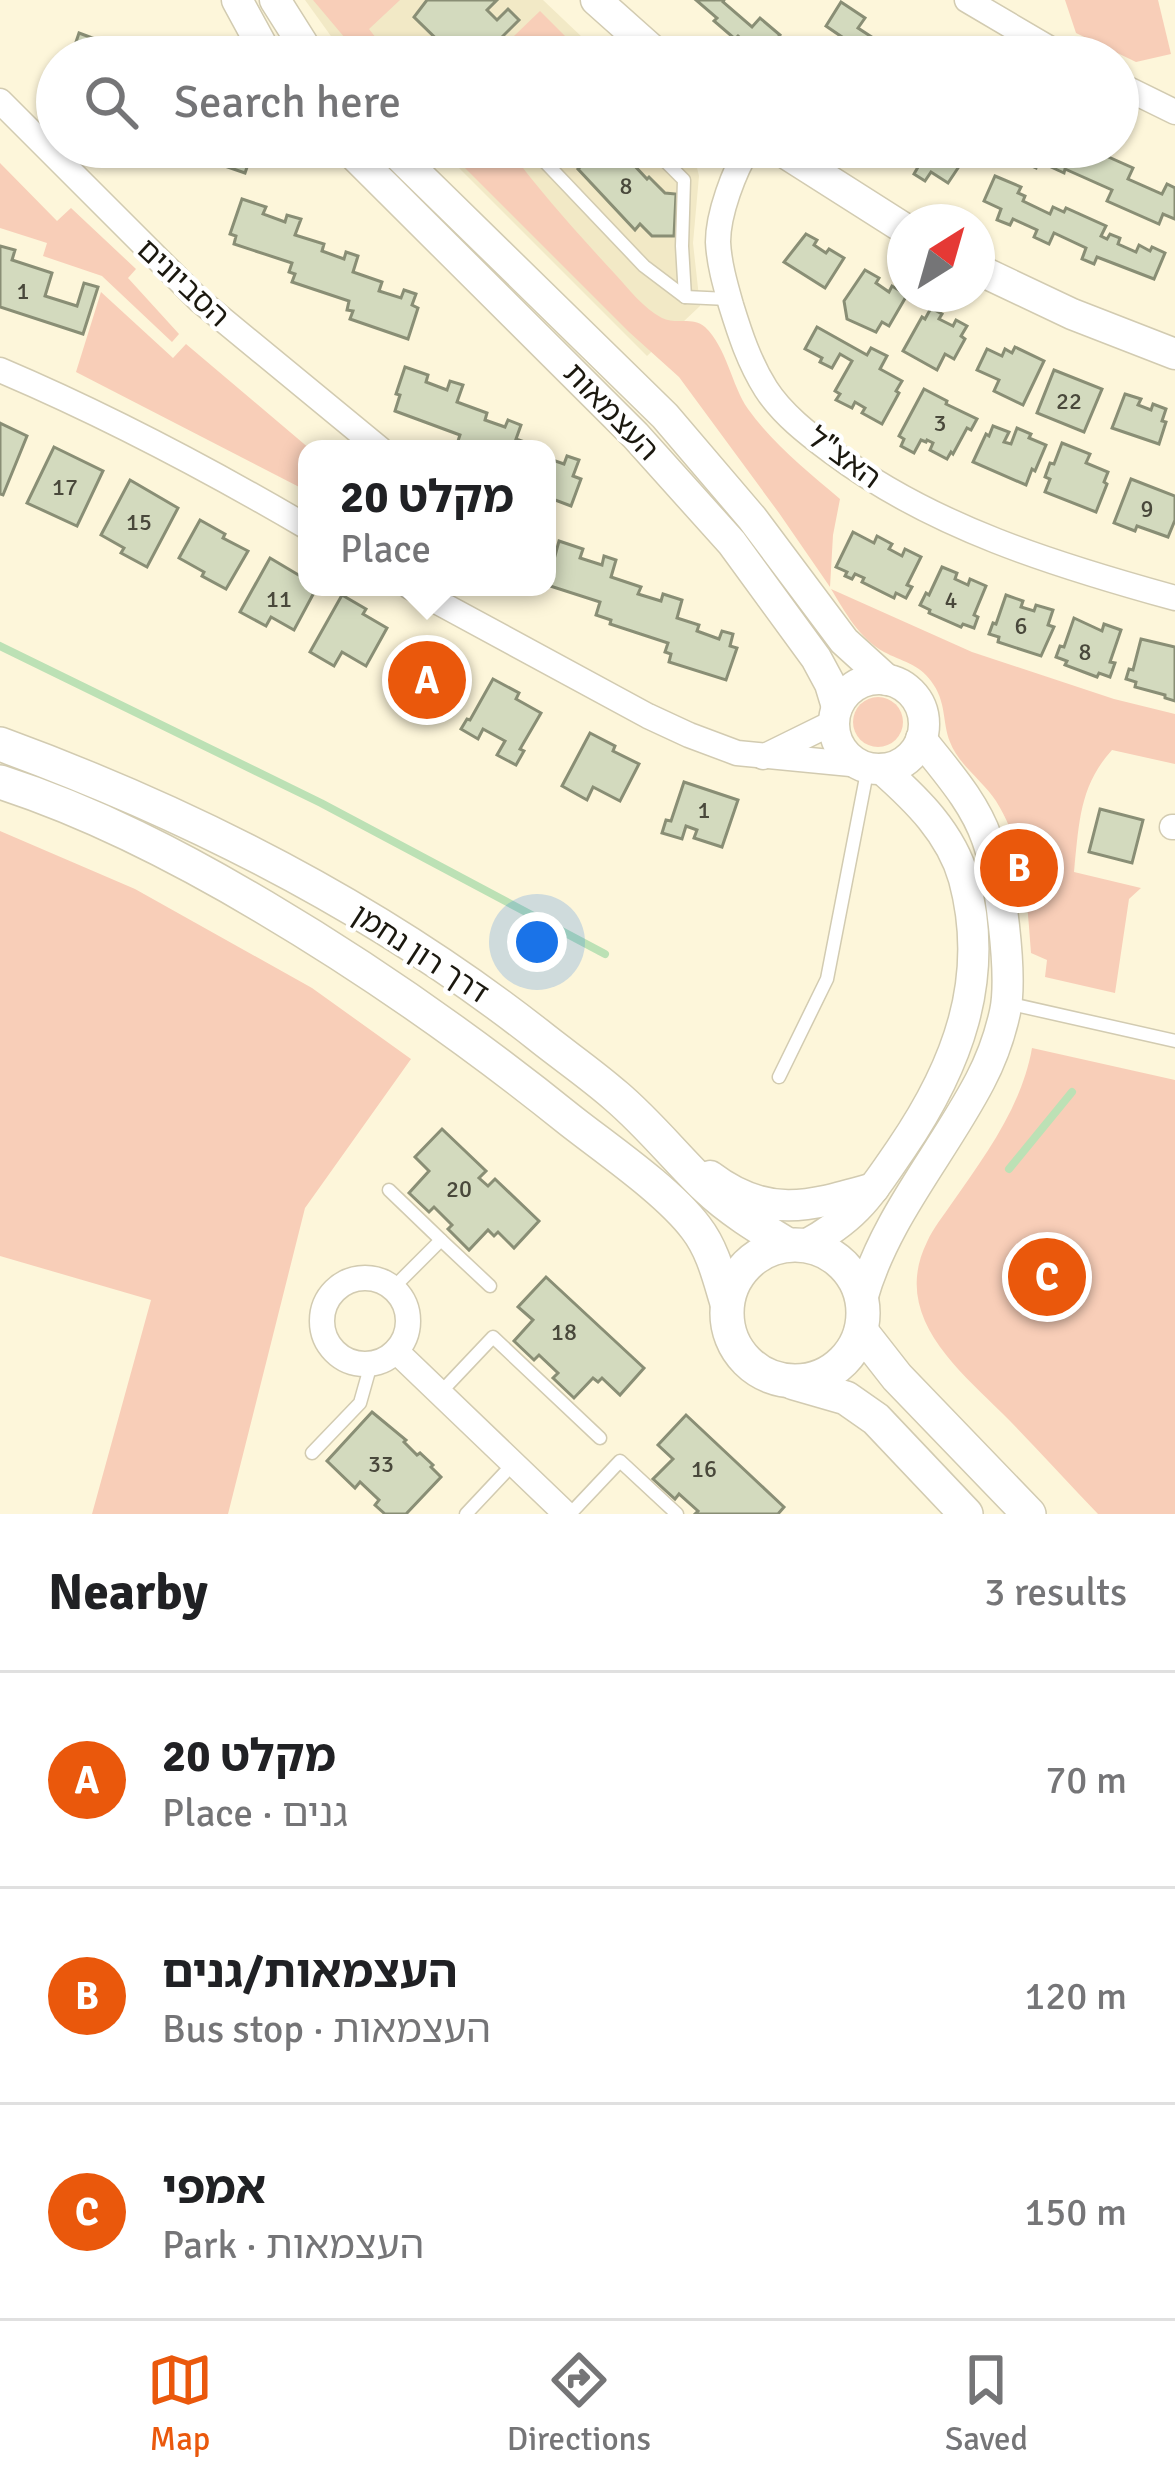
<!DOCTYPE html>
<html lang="en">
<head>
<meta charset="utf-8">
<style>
  :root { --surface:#fff; --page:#f2f2f2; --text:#202124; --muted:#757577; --line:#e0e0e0; --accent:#ea580c }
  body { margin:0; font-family:Signika,"Noto Sans Hebrew",sans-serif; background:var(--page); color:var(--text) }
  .compass { position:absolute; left:887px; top:204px; width:108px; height:108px; border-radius:50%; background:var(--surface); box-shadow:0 3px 9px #0004; rotate:37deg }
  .you { position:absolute; left:537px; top:942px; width:42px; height:42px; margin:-30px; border:9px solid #fff; border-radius:50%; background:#1a73e8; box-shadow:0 0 0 18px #1a73e833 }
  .badge { display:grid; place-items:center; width:78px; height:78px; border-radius:50%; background:var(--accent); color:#fff; font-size:39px; font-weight:700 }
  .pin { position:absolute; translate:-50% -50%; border:6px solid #fff; box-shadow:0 3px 12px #0006 }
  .popup { position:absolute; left:298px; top:440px; width:258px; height:156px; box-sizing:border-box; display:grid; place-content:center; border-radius:24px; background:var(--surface); filter:drop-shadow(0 3px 9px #0005); font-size:39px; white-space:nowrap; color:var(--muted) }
  .popup b { font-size:45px; color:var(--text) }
  .popup::after { content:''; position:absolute; left:50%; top:100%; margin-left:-24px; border:24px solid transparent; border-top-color:var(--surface) }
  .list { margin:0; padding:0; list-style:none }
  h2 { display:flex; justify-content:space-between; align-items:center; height:156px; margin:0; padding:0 48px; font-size:51px }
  h2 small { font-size:39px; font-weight:400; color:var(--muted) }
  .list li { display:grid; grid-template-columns:78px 1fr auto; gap:36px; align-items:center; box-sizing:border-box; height:216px; padding:0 48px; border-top:3px solid var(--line) }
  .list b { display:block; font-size:45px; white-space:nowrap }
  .list p { margin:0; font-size:39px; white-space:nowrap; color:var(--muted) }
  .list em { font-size:39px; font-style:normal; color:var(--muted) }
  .icon { flex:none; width:66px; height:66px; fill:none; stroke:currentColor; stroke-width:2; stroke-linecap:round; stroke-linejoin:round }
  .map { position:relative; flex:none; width:1175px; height:1514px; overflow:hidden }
  .search { position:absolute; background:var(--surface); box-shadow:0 3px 9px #0004; left:36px; right:36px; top:36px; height:132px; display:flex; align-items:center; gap:30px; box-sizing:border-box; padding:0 42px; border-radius:66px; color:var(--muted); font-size:45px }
  .sheet { height:804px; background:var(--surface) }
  nav { display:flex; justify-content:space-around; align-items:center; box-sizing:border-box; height:168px; border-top:3px solid var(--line); background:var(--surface); font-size:33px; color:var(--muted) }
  nav a { display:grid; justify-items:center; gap:6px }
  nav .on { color:var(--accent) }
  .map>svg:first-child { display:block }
  .built { fill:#f2e9c6 }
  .green { fill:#f8ceb8 }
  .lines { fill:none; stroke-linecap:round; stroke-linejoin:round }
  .stream { stroke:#bce1b5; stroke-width:8 }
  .building { fill:#d3dabe; stroke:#898e75; stroke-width:3 }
  .service-casing { stroke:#d2cbb1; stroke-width:15 }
  .minor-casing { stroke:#d2cbb1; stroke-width:27 }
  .tertiary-casing { stroke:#d2cbb1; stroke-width:33 }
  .secondary-casing { stroke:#d2cbb1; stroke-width:36 }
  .service { stroke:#fff; stroke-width:12 }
  .minor { stroke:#fff; stroke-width:24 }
  .tertiary { stroke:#fff; stroke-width:30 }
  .secondary { stroke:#fff; stroke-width:33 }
  .labels { text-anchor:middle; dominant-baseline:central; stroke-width:9; stroke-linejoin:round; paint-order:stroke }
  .number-label { font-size:24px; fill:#49483b }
  .street-label { font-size:30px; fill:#1b180f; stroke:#fff }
</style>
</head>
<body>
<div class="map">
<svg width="1175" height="1514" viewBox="0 0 1175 1514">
  <rect width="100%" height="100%" fill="#fdf6da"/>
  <g class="built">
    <path d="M305,0H543L603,57H346Z"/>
    <path d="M438,147H692L699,176L693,243L700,306L647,356Z"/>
  </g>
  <g class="green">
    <path d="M313,0H400L369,29L376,38L411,57H361Z"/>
    <path d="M1065,0H1158L1171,54L1136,62L1076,33Z"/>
    <path d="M540,11L574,45L560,57H492Z"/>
    <path d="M444,147H507C540,192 577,233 615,274C628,288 644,309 662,318C675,325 693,316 705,327C727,348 731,384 748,409C773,444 807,471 840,499L833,535L830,587L779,513L679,377L629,332Z"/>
    <path d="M0,163L57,221L71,208L136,269L128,278L179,334L172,342L102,276L43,256L47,243L0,228Z"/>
    <path d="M101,292L173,358L186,344L310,449H307V491L76,372Z"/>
    <path d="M831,589L972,652L1114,699L1175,714V764L1112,750C1079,786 1079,825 1074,872L1141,888L1129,899L1115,993L1045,977L1047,960L1031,953C1027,901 1025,847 996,801C983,781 958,764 950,742C942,722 947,702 931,681C919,664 901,661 884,652C859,638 845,612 831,589Z"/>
    <circle cx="878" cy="722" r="25"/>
    <path d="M0,831L135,889L312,988L411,1059L305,1208L228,1514H92L151,1300L0,1256Z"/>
    <path d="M1032,1048L1175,1080V1514H1098C1066,1481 1035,1446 1002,1413C957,1368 891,1315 927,1242C933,1228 944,1215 952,1203C985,1156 1022,1106 1032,1048Z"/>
  </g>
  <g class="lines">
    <g class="stream">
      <path d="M0,646L321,803L605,954"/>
      <path d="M1009,1169L1072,1092"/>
    </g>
  </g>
  <g class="building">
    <path d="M427,0H497L487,10L497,20L508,9L519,20L488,51L484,47L479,52L481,57H455L414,17Z"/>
    <path d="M696,0H724L723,2L752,27L760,18L780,35L762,57L738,36L735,39L714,21L717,18Z"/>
    <path d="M841,2L865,18L858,28L890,49L896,39L919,54L925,44L944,57H865L863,55L866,51L861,48L859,52L852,47L847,54L836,46L842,37L826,26Z"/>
    <path d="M79,33L103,42L101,48L123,56L125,48L137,52L135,57H71Z"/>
    <path d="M190,147H254L245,173L187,153Z"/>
    <path d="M602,147H617L647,179L649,177L665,193L676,194L674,236H652L640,224L635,230L578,169Z"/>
    <path d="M894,147H934L947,155L951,150L964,159L948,183L931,172L925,181L914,174L918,167L895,152L897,149Z"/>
    <path d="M1015,147H1059L1077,155L1081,147H1086L1133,168L1128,179L1162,194L1167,184L1175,188V219L1163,214L1159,224L1107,201L1112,190L1065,169L1064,173L1038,161L1036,168L1023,162L1027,152Z"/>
    <path d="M995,176L1021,187L1018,193L1025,196L1023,201L1050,214L1053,207L1064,212L1066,208L1106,226L1101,236L1107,239L1110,234L1120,238L1118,244L1136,252L1139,245L1150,251L1152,247L1165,253L1154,279L1097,257L1094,264L1082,259L1086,248L1054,233L1049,244L1034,237L1037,230L1013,219L1010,225L997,220L1001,209L984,201Z"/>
    <path d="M242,199L266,207L263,214L285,222L287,215L301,219L295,235L324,244L322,251L344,259L346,252L358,256L353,272L382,282L379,291L401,298L404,290L416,294L412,305L418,308L408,339L350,319L353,311L347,310L349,301L292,282L295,274L289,272L292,263L234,244L236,236L230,234Z"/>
    <path d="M806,234L817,240L814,245L826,253L829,249L844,258L825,288L784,262Z"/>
    <path d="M0,246L15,250L12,260L52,273L45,296L77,306L84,283L98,287L83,334L0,307Z"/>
    <path d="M865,270L879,278L876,283L889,292L892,286L907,295L889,326L882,322L876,332L847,319L844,301Z"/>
    <path d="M931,308L942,314L939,319L953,326L956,320L967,326L961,336L965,339L954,359L945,354L937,370L903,351L922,317L925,319Z"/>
    <path d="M817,327L867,355L871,348L887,356L880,369L902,381L896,391L899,393L882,424L862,413L865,408L855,402L852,408L836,400L840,394L835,391L852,361L840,354L832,368L820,362L822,358L805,349Z"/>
    <path d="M1015,347L1044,361L1023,405L994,391L999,380L977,370L987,349L1002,356L1005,349L1012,353Z"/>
    <path d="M405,367L428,375L426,382L447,390L450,381L463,385L457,402L487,413L485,420L505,427L508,420L521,425L516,439L544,449H461L456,447L460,435L395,411L400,395L396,394Z"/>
    <path d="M1054,370L1102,389L1084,432L1037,413Z"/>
    <path d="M924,389L947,401L946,404L977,419L971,430L967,428L953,454L951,452L947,459L930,450L933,443L927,440L926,442L921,440L914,453L901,446L904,439L899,436Z"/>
    <path d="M1125,394L1141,399L1138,405L1151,410L1153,404L1166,409L1162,421L1166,422L1159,444L1112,428Z"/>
    <path d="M0,423L27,436L3,495L0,494Z"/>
    <path d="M993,426L1009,432L1004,442L1011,444L1017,428L1031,434L1029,438L1046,445L1035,471L1032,469L1026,485L973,462L986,434L989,436Z"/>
    <path d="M1062,443L1090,454L1086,463L1108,472L1104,482L1107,484L1096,512L1045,492L1050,479L1045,477L1050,463L1054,464Z"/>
    <path d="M54,447L103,471L77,526L27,503Z"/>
    <path d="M567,456L579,460L573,476L581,479L571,506L547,497V458L564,464Z"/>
    <path d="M1131,479L1175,496V520L1168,537L1137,526L1135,531L1114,523Z"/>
    <path d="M130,480L178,508L147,567L121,553L124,548L101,535Z"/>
    <path d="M200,520L225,534L223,538L248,551L226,589L202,576L204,572L179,558Z"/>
    <path d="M853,532L874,543L877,536L892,544L889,549L902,556L905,549L921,557L907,585L912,587L906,598L896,593L894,598L862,582L864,578L855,574L852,579L845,576L847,572L836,567Z"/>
    <path d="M559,541L583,549L580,558L602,565L604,556L616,560L611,577L641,587L638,594L661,601L663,594L682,600L677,618L699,625L697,631L719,639L722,631L733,634L730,646L737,648L726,680L669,662L671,654L665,652L668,643L610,624L611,620L596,615L600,602L547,585Z"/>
    <path d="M270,558L307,580V587H317L294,630L271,617L266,626L240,612Z"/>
    <path d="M942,567L957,573L955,579L968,585L970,579L986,586L974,615L978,617L974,628L963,624L961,627L929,613L930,610L920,605L926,593L929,595Z"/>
    <path d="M342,595L366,609L363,614L387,628L366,666L342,652L334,666L310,652Z"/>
    <path d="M1006,595L1023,601L1021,607L1034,611L1036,605L1053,610L1048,625L1054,627L1041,656L998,642L999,637L989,634L993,623L996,624Z"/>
    <path d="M1074,618L1102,631L1104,624L1121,630L1110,662L1115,663L1110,677L1099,673L1097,677L1065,665L1067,661L1056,657L1060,646L1064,647Z"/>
    <path d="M1141,639L1175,647V701L1165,698V695L1135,687L1136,682L1126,679L1129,669L1133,670Z"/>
    <path d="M421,658L448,673L432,701L405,686Z"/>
    <path d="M493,679L519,693L516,699L541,713L520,749L524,751L516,765L497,755L505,741L483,729L478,739L461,729L467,719L470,720Z"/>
    <path d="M590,733L615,746L613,751L639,764L620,801L593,787L587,800L562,786Z"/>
    <path d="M684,782L738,800L722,847L694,838L697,830L686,826L682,839L662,833L666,820L671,821Z"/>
    <path d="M1100,809L1143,820L1132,863L1089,852Z"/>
    <path d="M442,1129L486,1171L479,1178L488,1186L495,1179L539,1221L514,1248L498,1232L494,1236L488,1230L469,1250L448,1229L452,1225L434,1207L429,1212L409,1193L429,1171L415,1157Z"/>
    <path d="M546,1277L644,1368L620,1395L602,1378L598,1382L593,1378L574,1398L553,1378L558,1373L539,1355L534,1360L514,1341L533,1320L518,1307Z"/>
    <path d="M372,1412L406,1440L404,1442L417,1455L420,1453L433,1465L431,1467L441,1477L406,1514H385L375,1505L379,1500L360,1482L355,1488L327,1461Z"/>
    <path d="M686,1415L784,1507L778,1514H695L698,1511L679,1494L675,1499L653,1479L673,1459L658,1445Z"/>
  </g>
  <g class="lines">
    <defs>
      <g id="service">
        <path d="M651,147L684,180L682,246L685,297"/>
        <path d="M545,162L644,266L685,297L728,299"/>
        <path d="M1007,1003L1175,1041"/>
        <path d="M779,1077L827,979L868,767"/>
        <path d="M389,1190L441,1240"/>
        <path d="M394,1287L441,1240L490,1286"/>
        <path d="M440,1393L493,1337L600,1438"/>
        <path d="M312,1453L360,1403L371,1364"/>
        <path d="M466,1514L513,1464"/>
        <path d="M570,1514L620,1461L677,1514"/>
      </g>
      <g id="minor">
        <path d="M967,0L1064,57"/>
        <path d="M1118,84L1175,112"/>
        <path d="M0,101L199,300L380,449"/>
        <path d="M749,147C734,171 718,214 718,242C719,263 725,284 731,305C740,334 749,362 766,389C782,414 808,434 832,452C932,527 1055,565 1175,598"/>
        <path d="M0,370C106,415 208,469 307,527"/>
        <path d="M410,587L648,716L689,735L737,753L861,765"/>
        <path d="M763,757L834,722"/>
        <path d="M1172,827H1175"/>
        <circle cx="365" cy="1321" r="43"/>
        <path d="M396,1351L566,1514"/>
      </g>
      <g id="tertiary">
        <path d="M237,0L268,57"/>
        <path d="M275,0L311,57"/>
        <path d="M596,0L660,57"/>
        <path d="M346,147L635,435L732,543L816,658L830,684L837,707"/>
        <path d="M390,147L665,416L752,518L844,641L887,680"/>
        <path d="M776,147L905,229"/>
        <path d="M977,269L1072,314L1175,354"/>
        <circle cx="879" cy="724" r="45"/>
        <path d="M710,1176C768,1220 811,1206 874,1188"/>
        <path d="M804,1246C857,1217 868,1197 901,1149C957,1067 991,979 964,879C951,833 917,800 882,769"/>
        <path d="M862,1299C884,1219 942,1154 980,1081C991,1060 1000,1035 1005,1012C1013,975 1000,875 987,839C974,801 945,770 921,739"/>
      </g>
      <g id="secondary">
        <path d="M0,744C191,814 376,908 537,1034C563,1055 591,1074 616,1096C649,1124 675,1157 706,1187C730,1210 760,1228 788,1245"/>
        <path d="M0,782C93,812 180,857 264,907C372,971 473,1042 571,1121C608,1150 668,1191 696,1228C713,1250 719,1277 727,1303"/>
        <circle cx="795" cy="1313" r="68"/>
        <path d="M861,1331L897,1377L1029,1514"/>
        <path d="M794,1383L846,1398L876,1419L966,1514"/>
      </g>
    </defs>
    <use href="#service" class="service-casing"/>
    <use href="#minor" class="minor-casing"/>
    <use href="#tertiary" class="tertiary-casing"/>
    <use href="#secondary" class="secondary-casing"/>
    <use href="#service" class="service"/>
    <use href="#minor" class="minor"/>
    <use href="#tertiary" class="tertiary"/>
    <use href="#secondary" class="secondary"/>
  </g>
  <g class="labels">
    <g class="number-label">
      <text x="626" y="186">8</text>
      <text x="23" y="291">1</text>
      <text x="1069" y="401">22</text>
      <text x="940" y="423">3</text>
      <text x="65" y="487">17</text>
      <text x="1147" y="509">9</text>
      <text x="139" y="522">15</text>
      <text x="279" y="599">11</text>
      <text x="951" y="600">4</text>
      <text x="1021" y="626">6</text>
      <text x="1085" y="652">8</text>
      <text x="704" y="810">1</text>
      <text x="459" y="1189">20</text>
      <text x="564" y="1332">18</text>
      <text x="381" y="1464">33</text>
      <text x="704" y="1469">16</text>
    </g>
    <g class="street-label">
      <text transform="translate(183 283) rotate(43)">הסביונים</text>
      <text transform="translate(611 412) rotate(46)">העצמאות</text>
      <text transform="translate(844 458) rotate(36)">האצ"ל</text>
      <text transform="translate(420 954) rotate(33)">דרך רון נחמן</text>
    </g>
  </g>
</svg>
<svg class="compass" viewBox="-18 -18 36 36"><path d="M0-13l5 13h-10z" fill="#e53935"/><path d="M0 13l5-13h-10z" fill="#757577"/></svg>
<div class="you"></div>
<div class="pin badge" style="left:427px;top:680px">A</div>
<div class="popup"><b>מקלט 20</b>Place</div>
<div class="pin badge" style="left:1019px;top:868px">B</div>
<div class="pin badge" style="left:1047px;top:1277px">C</div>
<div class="search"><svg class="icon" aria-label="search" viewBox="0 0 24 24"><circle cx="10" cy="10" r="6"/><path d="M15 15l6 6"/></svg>Search here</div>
</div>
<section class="sheet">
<h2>Nearby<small>3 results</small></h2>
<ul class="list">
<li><span class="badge">A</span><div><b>מקלט 20</b><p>Place · גנים</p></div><em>70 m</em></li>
<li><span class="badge">B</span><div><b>העצמאות/גנים</b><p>Bus stop · העצמאות</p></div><em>120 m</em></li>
<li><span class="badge">C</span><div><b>אמפי</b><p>Park · העצמאות</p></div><em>150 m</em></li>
</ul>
</section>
<nav>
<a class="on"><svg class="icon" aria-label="map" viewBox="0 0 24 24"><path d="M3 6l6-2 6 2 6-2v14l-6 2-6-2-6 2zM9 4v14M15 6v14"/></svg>Map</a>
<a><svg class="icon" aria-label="directions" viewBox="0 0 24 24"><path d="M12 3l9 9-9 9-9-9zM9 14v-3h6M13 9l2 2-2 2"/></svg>Directions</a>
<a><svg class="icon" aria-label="saved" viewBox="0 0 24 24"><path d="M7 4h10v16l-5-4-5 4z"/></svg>Saved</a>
</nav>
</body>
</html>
